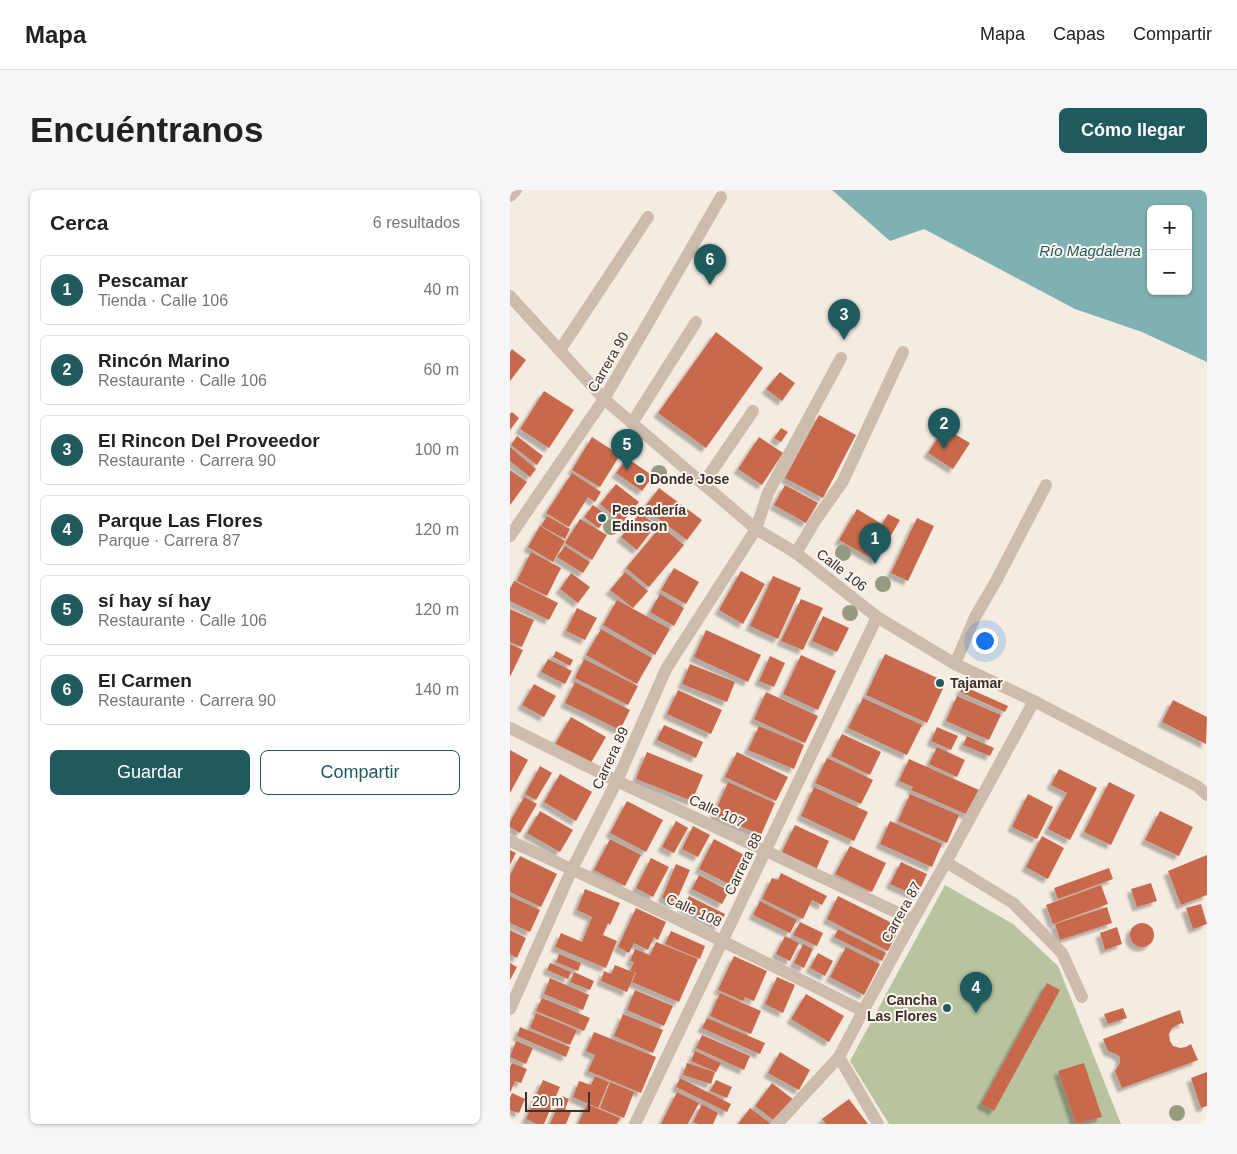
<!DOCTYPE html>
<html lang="es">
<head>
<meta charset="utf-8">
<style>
  :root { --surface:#fff; --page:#f6f6f6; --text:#222; --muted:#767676; --line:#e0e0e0; --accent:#1f5a5e }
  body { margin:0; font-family:Arial,sans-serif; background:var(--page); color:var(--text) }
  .controls { position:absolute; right:15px; top:15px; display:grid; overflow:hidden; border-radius:8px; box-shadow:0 1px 4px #0004 }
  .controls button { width:45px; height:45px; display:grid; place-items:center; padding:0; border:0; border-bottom:1px solid var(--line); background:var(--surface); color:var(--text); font:25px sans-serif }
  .scale { position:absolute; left:15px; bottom:12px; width:65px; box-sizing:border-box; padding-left:5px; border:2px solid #3b302b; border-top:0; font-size:14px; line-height:18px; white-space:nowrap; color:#3b302b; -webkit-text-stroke:4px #fbf5ee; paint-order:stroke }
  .you { position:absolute; left:474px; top:450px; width:18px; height:18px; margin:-12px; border:4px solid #fff; border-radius:50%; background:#1a73e8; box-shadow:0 0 0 8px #1a73e833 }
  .badge { display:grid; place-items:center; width:32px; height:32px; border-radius:50%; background:var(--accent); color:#fff; font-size:16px; font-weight:700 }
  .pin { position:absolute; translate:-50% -41px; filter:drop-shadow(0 1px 2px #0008) }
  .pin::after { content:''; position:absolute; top:26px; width:18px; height:15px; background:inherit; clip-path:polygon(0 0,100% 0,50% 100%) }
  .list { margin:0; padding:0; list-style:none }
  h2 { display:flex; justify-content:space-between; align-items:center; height:65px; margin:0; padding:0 20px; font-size:21px }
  h2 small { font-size:16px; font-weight:400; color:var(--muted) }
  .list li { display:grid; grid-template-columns:32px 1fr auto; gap:15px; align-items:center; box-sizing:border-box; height:70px; margin:0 10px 10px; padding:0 10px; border:1px solid var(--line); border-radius:8px }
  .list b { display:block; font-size:19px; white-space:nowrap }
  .list p { margin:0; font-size:16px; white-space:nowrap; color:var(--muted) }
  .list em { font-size:16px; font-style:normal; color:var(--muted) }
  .actions { display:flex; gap:10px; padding:15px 20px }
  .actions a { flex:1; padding:11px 0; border:1px solid var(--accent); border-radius:8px; text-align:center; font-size:18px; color:var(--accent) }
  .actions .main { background:var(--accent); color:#fff }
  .map { position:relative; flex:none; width:697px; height:934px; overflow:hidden; border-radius:8px }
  header { display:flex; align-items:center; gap:30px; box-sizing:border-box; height:70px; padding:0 25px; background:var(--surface); border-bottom:1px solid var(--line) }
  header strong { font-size:24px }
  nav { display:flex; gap:28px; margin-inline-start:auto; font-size:18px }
  .intro { display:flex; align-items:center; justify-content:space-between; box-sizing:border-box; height:120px; padding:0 30px }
  h1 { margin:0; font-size:35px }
  .button { padding:12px 22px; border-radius:8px; background:var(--accent); color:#fff; font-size:18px; font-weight:700 }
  main { display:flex; gap:30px; padding:0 30px }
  aside { flex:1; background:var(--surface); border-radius:8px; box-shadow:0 1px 4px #0004 }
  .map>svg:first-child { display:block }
  .green { fill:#b8c4a0 }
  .water { fill:#7fb0b2; fill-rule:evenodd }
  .building { fill:#c8694b; filter:url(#shadow) }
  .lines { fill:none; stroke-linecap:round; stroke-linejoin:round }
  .minor { stroke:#cdbbac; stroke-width:12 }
  .tree { fill:#969b7f }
  .poi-dot { fill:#1f5a5e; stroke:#fbf5ee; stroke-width:2 }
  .labels { text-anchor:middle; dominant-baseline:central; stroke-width:4; stroke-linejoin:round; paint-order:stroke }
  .street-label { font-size:14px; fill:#3b302b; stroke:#fbf5ee }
  .poi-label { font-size:14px; font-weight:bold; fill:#3b302b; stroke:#fbf5ee; text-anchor:start }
  .water-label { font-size:15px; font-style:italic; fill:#1f5a5e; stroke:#fbf5ee }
</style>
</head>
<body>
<header>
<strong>Mapa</strong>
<nav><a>Mapa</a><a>Capas</a><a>Compartir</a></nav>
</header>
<div class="intro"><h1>Encuéntranos</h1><a class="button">Cómo llegar</a></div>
<main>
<aside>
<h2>Cerca<small>6 resultados</small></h2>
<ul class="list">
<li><span class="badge">1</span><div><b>Pescamar</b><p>Tienda · Calle 106</p></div><em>40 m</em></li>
<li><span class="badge">2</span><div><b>Rincón Marino</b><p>Restaurante · Calle 106</p></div><em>60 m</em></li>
<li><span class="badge">3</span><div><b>El Rincon Del Proveedor</b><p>Restaurante · Carrera 90</p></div><em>100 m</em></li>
<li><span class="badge">4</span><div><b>Parque Las Flores</b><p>Parque · Carrera 87</p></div><em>120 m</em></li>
<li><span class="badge">5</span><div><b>sí hay sí hay</b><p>Restaurante · Calle 106</p></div><em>120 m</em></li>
<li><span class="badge">6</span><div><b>El Carmen</b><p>Restaurante · Carrera 90</p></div><em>140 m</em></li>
</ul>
<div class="actions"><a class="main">Guardar</a><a>Compartir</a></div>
</aside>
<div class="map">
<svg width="697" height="934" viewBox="0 0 697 934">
  <defs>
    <filter id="shadow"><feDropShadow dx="-4.5" dy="4.5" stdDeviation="1" flood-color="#0004"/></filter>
  </defs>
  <rect width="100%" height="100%" fill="#f4ebe1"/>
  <path class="green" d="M435,695L503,734L548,776L611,934H379L340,871Z"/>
  <path class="water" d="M322,0H697V172L632,142L565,119L414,39L380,51ZM641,19H678V101H641Z"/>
  <g class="building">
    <path d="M206,142L253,178L196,258L148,223Z"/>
    <path d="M2,159L16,170L0,191V162Z"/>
    <path d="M270,182L285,193L272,211L256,199Z"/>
    <path d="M34,201L64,220L39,258L10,239Z"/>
    <path d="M2,222L9,228L0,240V224Z"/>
    <path d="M309,225L346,245L313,308L275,288Z"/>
    <path d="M271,238L278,242L271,252L264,248Z"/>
    <path d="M434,238L460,253L443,279L418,263Z"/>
    <path d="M7,246L33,266L27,275L1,255Z"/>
    <path d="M82,247L110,265L90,297L62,280Z"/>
    <path d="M249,247L273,263L252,295L228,279Z"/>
    <path d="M0,257L26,279L20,287L0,271Z"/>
    <path d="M117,268L143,286L132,301L106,283Z"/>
    <path d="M0,280L17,292L0,315Z"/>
    <path d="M62,283L91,302L85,312L78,307L59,337L36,323Z"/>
    <path d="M106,294L129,312L112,333L90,314Z"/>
    <path d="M275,295L308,313L296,333L264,315Z"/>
    <path d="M149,298L192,330L177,350L134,318Z"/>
    <path d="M83,315L98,326L89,338L74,327Z"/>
    <path d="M347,319L372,334L378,324L390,330L366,371L329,350Z"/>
    <path d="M130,323L146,335L127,360L111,347Z"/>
    <path d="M37,326L60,339L55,349L31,336Z"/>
    <path d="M407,328L424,336L398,391L381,383Z"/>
    <path d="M70,329L97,345L82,370L55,353Z"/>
    <path d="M30,336L55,351L43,372L18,357Z"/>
    <path d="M151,336L174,355L139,397L116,378Z"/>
    <path d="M55,356L80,372L73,383L47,367Z"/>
    <path d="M21,362L51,378L37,406L7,391Z"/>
    <path d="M164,378L189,392L176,414L151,400Z"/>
    <path d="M231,381L255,394L233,434L209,420Z"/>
    <path d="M115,382L138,401L123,418L100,400Z"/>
    <path d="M61,383L80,397L68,413L50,399Z"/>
    <path d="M263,386L291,398L268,449L240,436Z"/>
    <path d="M4,391L48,413L39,430L0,411V399Z"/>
    <path d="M150,404L174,418L164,436L140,422Z"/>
    <path d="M291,409L313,418L293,460L271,451Z"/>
    <path d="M107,410L160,439L145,465L93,435Z"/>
    <path d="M67,418L87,428L75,450L56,441Z"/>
    <path d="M0,419L24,430L12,457L0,452Z"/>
    <path d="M313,426L339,438L327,462L302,451Z"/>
    <path d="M91,439L142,468L127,494L76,465Z"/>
    <path d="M196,440L251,465L238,492L184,467Z"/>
    <path d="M0,454L13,460L0,487Z"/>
    <path d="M46,461L63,470L60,476L43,467Z"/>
    <path d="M375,464L436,492L417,533L356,505Z"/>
    <path d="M291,465L326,481L308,520L273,504Z"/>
    <path d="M260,466L275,473L264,497L249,491Z"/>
    <path d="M38,469L62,481L55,494L31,482Z"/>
    <path d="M74,469L128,496L118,515L65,488Z"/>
    <path d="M180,474L225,492L217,512L172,494Z"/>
    <path d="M65,492L120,520L110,540L55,513Z"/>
    <path d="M24,494L46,506L34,527L12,515Z"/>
    <path d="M453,496L498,516L495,522L450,502Z"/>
    <path d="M168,500L212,520L201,544L157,524Z"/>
    <path d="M256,502L308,526L295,553L244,529Z"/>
    <path d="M447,506L491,525L479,550L436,531Z"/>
    <path d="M353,508L412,535L397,565L338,538Z"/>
    <path d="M663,510L697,527L696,554L652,532Z"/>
    <path d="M61,527L96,547L79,576L44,556Z"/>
    <path d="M154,535L193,552L186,568L147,550Z"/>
    <path d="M249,536L294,555L284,579L238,560Z"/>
    <path d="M427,537L448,546L441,560L421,551Z"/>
    <path d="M332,544L371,562L360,585L321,566Z"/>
    <path d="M457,546L484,558L480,566L453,555Z"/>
    <path d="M427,557L455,570L447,587L419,574Z"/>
    <path d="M0,560L18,570L0,603Z"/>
    <path d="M137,562L193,585L182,611L126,589Z"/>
    <path d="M227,562L278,587L266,611L215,587Z"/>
    <path d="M317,568L363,590L351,614L305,593Z"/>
    <path d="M399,569L469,600L458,625L401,600L403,597L389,591Z"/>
    <path d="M30,576L42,583L26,610L15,604Z"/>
    <path d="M549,579L587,598L560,650L538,639L557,603L541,595Z"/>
    <path d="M50,584L82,602L66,631L34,612Z"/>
    <path d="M218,592L265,613L251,645L204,625Z"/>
    <path d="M599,592L625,605L601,655L574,642Z"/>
    <path d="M304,597L358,622L344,651L291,626Z"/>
    <path d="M400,604L449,625L437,653L388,631Z"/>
    <path d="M518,604L543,617L527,649L502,637Z"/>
    <path d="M14,607L27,614L10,643L0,637V632Z"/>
    <path d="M117,611L153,630L136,662L100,643Z"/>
    <path d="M30,621L63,640L50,662L17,643Z"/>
    <path d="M650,621L683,637L669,666L635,650Z"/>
    <path d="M166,631L178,638L164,663L152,657Z"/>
    <path d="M380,631L432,654L422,677L370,654Z"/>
    <path d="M285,635L319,651L305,682L270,666Z"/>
    <path d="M183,636L200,645L188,667L172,659Z"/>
    <path d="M532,646L554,658L538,689L516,677Z"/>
    <path d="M100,649L131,665L115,696L84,680Z"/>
    <path d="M204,649L240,668L225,697L189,679Z"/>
    <path d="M340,656L376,673L362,702L325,684Z"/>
    <path d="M0,660L6,663L0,675Z"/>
    <path d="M697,665V705L671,715L658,681Z"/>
    <path d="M10,666L47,684L31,717L0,702V685Z"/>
    <path d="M141,668L159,677L143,707L126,698Z"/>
    <path d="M391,672L417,684L407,706L380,694Z"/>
    <path d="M166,674L180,680L165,714L152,708Z"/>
    <path d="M599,678L603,689L548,709L544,698Z"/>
    <path d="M271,683L317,706L312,715L302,710L293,729L252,709L262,688L268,690Z"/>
    <path d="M189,685L219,701L212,714L182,699Z"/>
    <path d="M641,693L647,711L627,717L621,699Z"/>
    <path d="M591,695L598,714L543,734L536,715Z"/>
    <path d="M75,699L110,713L100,735L98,733L93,745L107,751L96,778L45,757L51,743L72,752L82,727L67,720Z"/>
    <path d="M0,706L30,720L20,742L0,733Z"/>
    <path d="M179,706L215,724L209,736L173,718Z"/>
    <path d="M328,706L390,737L378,761L317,729Z"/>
    <path d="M250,711L287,730L280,743L243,725Z"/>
    <path d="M691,714L697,734L683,739L676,718Z"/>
    <path d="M597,717L602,733L550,750L545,734Z"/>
    <path d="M126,718L156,732L148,750L144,747L138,760L124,753L119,763L108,757Z"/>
    <path d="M290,732L313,743L307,756L283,745Z"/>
    <circle cx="632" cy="745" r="12"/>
    <path d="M607,737L612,754L595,760L590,743Z"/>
    <path d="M328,739L376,763L372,771L324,747Z"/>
    <path d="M0,740L16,748L7,768L0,764Z"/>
    <path d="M161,741L195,756L190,769L155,754Z"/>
    <path d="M275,746L289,753L280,771L266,764Z"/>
    <path d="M146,752L188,769L169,812L122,792L126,783L120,781L124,772L120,771L125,759L140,765Z"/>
    <path d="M293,754L303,759L294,778L284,773Z"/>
    <path d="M336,757L370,774L354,805L320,787Z"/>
    <path d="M308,763L323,771L315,786L300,778Z"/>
    <path d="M49,764L71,773L68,781L46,772Z"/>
    <path d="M224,766L257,781L244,811L235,807L233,811L208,800Z"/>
    <path d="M0,773L7,777L0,790Z"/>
    <path d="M40,773L61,782L58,789L37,780Z"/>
    <path d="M105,775L125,783L117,802L91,791L94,781L101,784Z"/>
    <path d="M64,782L84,791L80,800L60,792Z"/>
    <path d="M267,787L285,795L273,823L255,814Z"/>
    <path d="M40,788L79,805L73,820L34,804Z"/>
    <path d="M537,793L550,800L484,921L471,914Z"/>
    <path d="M125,800L163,816L154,836L117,820Z"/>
    <path d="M210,803L251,821L241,844L200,826Z"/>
    <path d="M296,804L334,826L319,852L281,829Z"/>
    <path d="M32,808L80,828L74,841L26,821Z"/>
    <path d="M613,818L617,828L598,834L594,824Z"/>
    <path d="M670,820L674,834L671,833L662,838L659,844L660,851L663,856L670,858L676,857L681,854L688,870L612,898L605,881L610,873V867L606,864L598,861L593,849Z"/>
    <path d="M26,823L67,840L60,855L20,838Z"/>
    <path d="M113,824L153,840L143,863L104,846Z"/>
    <path d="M197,828L255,853L250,864L192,838Z"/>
    <path d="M10,837L60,857L56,867L7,846Z"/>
    <path d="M84,842L146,867L131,903L78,881L85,865L76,861Z"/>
    <path d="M192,845L240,866L234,880L186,858Z"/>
    <path d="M6,851L23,858L16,874L0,867Z"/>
    <path d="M185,861L211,873L206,882L181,871Z"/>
    <path d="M270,862L300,880L289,900L258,883Z"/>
    <path d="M2,873L17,879L11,893L5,891L0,903V877Z"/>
    <path d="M177,873L205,882L201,894L173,885Z"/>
    <path d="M574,873L592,927L566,934L548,881Z"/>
    <path d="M697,882V916L691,918L681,888Z"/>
    <path d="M85,886L99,892L88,918L63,907L69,891L81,895Z"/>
    <path d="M170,888L221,914L217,922L166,897Z"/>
    <path d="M33,890L50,897L34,934H27L16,929Z"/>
    <path d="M206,890L222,897L217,908L200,901Z"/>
    <path d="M100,892L124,902L114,928L90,918Z"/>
    <path d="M262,893L284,910L266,932L245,916Z"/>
    <path d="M167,902L189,913L178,934H151Z"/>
    <path d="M2,903L15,909L9,923L0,920V908Z"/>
    <path d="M52,906L59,909L55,919L61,922L56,934H40Z"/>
    <path d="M339,909L358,934H316L312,929Z"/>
    <path d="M77,914L110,928L107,934H68Z"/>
    <path d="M192,914L208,923L203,934H188L183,932Z"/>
    <path d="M240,918L260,933L259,934H228Z"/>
  </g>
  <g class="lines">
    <g class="minor">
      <path d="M0,6L6,0"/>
      <path d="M0,106L94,209L122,233L246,339L286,363L367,427L445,474L524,511L687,596L697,605"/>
      <path d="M50,160L138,27"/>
      <path d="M122,233L186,132"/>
      <path d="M193,294L243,221"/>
      <path d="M0,346L94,209L211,7"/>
      <path d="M286,363L305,331L333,291L393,162"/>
      <path d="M445,474L465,427L486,391L536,295"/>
      <path d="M0,538L107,591L403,730"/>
      <path d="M0,651C119,705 236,762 353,821"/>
      <path d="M436,672L503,713L552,763L572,807"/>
      <path d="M0,819L62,679L107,591L156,479L246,339L258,303L331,168"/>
      <path d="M329,867L368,934"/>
      <path d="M125,934L367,427"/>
      <path d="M267,934L329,867L353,821L403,730L436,672L524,511"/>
    </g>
  </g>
  <g class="tree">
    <circle cx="149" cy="283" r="8"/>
    <circle cx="101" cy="337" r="8"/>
    <circle cx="333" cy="363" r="8"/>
    <circle cx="373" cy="394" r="8"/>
    <circle cx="340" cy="423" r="8"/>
    <circle cx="667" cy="923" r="8"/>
  </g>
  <g class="poi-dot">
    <circle cx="130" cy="289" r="5"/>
    <circle cx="92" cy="328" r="5"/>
    <circle cx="430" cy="493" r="5"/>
    <circle cx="437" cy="818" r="5"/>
  </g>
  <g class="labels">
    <g class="street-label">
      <text transform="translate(98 172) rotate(-60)">Carrera 90</text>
      <text transform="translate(332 380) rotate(38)">Calle 106</text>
      <text transform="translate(100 568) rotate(-65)">Carrera 89</text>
      <text transform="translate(207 621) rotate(25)">Calle 107</text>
      <text transform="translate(233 674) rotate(-64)">Carrera 88</text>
      <text transform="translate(184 720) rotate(25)">Calle 108</text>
      <text transform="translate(391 722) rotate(-61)">Carrera 87</text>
    </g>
    <g class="poi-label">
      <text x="140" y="289">Donde Jose</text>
      <text x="102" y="320">Pescadería<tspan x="102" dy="16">Edinson</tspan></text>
      <text x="440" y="493">Tajamar</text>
      <text x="427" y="810" text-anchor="end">Cancha<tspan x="427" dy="16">Las Flores</tspan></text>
    </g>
    <g class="water-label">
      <text x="580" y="60">Río Magdalena</text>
    </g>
  </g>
</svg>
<div class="controls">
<button>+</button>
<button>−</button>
</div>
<div class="scale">20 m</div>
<div class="you"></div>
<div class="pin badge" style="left:365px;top:374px">1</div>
<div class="pin badge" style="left:434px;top:259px">2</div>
<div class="pin badge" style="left:334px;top:150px">3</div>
<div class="pin badge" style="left:466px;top:823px">4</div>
<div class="pin badge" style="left:117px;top:280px">5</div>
<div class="pin badge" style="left:200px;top:95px">6</div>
</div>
</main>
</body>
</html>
